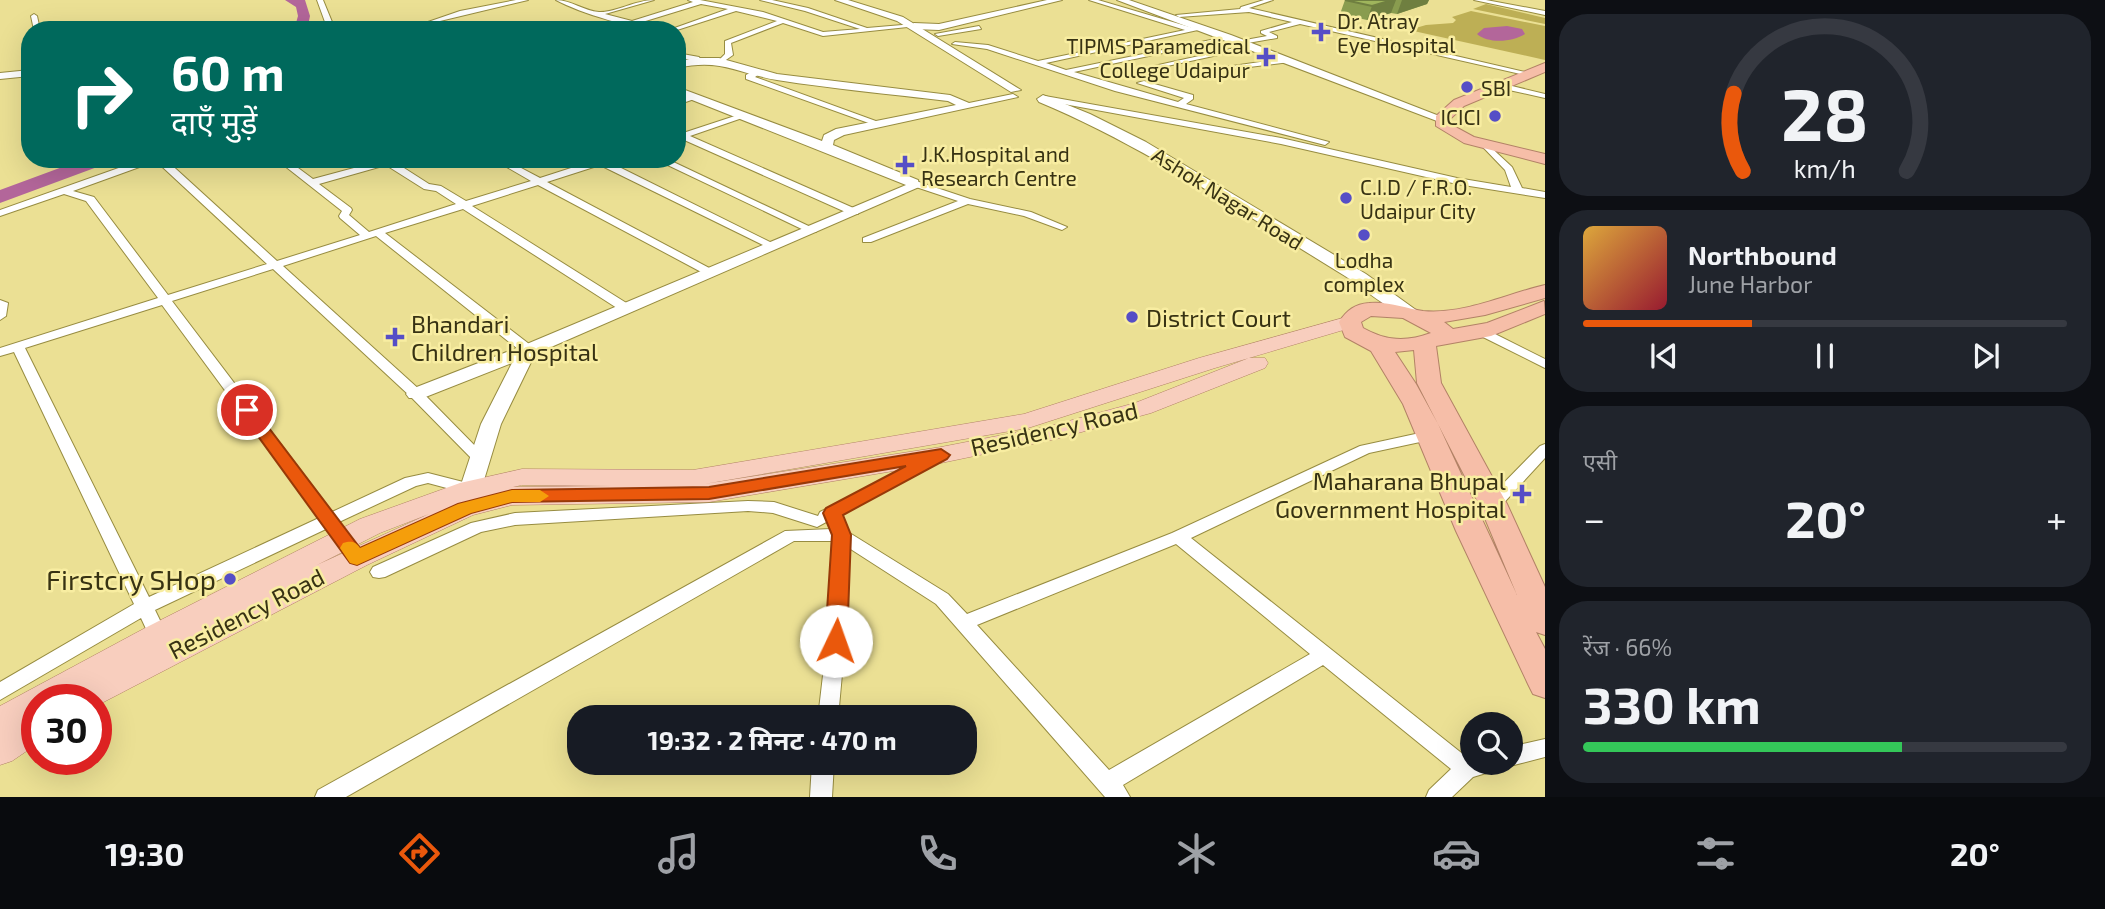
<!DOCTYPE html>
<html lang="hi">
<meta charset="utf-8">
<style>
:root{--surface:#171b24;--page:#20242c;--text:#f1f3f6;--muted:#9ea1a6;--line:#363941;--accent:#ea580c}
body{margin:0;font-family:"Exo 2","Noto Sans Devanagari",sans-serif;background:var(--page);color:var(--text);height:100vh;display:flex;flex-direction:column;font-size:26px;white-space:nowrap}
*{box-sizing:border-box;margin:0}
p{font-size:23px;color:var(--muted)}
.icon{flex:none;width:38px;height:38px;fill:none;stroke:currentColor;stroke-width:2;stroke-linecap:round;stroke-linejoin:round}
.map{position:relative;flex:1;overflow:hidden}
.sheet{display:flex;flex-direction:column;gap:14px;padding:14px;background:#0d0f14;width:560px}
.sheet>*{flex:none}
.guide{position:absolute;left:21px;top:21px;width:665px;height:147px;border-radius:28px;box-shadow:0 7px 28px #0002;background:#00695c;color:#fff;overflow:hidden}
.fabs{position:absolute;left:1460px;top:712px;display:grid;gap:14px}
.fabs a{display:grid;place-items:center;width:63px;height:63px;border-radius:50%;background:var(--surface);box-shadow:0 7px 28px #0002;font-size:35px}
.speed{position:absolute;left:21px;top:684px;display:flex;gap:14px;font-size:35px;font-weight:700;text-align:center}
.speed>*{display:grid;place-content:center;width:91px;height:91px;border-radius:50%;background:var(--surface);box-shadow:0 7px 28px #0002;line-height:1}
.speed .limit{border:10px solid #d22;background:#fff;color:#111}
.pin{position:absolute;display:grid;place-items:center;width:60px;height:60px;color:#fff;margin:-30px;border:4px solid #fff;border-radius:50%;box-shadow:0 2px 7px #0007}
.me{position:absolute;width:77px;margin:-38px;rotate:3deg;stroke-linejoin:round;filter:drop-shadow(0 0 5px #0008)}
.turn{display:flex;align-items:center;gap:24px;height:147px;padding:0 35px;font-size:32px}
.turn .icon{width:91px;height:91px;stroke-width:2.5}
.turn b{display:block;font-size:49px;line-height:60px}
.big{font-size:52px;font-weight:700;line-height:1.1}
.sheet .card{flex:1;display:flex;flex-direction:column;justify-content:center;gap:10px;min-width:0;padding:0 24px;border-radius:28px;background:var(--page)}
.sheet .dial{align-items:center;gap:0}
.dial svg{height:182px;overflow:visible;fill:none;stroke:var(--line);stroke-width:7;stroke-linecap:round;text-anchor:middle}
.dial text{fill:var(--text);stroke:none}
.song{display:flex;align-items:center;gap:21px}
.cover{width:84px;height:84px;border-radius:10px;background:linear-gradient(135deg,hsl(40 70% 55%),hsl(350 70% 35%))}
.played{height:7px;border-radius:4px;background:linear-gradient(90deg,var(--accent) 35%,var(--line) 35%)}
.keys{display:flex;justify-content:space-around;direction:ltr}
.heat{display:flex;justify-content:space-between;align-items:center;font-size:38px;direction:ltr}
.charge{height:10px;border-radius:5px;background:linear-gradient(90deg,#34c759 66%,var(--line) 0)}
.trip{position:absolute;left:567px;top:705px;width:410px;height:70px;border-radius:28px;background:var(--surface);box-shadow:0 7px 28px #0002;font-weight:700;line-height:70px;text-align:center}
.tab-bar{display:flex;height:112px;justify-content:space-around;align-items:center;background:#090b0e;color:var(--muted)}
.tab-bar .icon{width:49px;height:49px}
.tab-bar .selected{color:var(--accent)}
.tab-bar b{font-size:32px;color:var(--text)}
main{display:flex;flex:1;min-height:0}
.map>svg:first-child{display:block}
</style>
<main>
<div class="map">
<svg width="1545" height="797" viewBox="0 0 1545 797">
<rect width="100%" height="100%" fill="#ebe094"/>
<path fill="#bdaf55" d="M1486 4 1545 18V24L1473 9Z
M1471 11 1545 26V60L1409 30 1426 25 1453 23 1456 20 1452 17Z"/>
<path fill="#b3669a" d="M1507 26 1522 29 1525 34C1513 42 1488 44 1477 34L1484 28Z"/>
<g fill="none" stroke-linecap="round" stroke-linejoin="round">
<path fill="#b3669a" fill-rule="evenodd" d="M285 0H305L310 16 307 30H294L298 16 296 7Z
M84 159H111L108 163 0 203V190Z"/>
<g stroke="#978c41" stroke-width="2">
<path id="minor" d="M317 0H323L332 22H428L460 11 516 0H528L440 21 504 30H482L433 24 331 26 325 22Z
M556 0C571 0 584 11 599 12 614 13 636 0 654 0L605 14 632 21 693 2 688 0H700L763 12 823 32 860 29 805 11 760 0H772L808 8 867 28 914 24 917 26 823 36 783 23 731 43 733 55 723 62 719 60 725 54V41L777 21 736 11 677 30H669L728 9 701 4 639 23 663 30C635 30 580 13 556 0Z
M1089 0H1098L1193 28 1204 26 1207 28 1046 63 1066 70 1230 36 1228 39 1074 72 1178 102 1184 98 1137 83 1144 81 1193 95V99L1186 104 1329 142 1325 145 1115 91 987 49 952 44 955 42 988 45 1038 61 1185 30Z
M1264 0H1273L1249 8 1533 74 1529 76 1300 24 1269 32 1277 36V38L1242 44 1240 41 1267 36 1261 33V31L1292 22 1249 12 1179 17 1176 15 1240 9 1241 7Z
M1474 0H1486L1545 11V15Z
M34 14 37 16 40 30H34L31 16Z
M979 26 981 29 938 36 935 34Z
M1253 44 1255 47 1158 68 1154 66Z
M677 53 699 57 700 59 696 61 677 57Z
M1287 58 1290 62 1216 71 1212 69Z
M755 70 762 72 755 77 884 124 877 126 746 79V75Z
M1512 86 1545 94V98L1509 90 1508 88Z
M693 95 700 97 677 105V100Z
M1045 96 1281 138 1457 178 1511 187 1505 170 1480 144 1484 141 1512 167 1522 188 1545 192V198L1457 184 1281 144 1042 100V96Z
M741 114 748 116 690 136 858 210V214H850L682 139H677V135Z
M144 159H165L277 261 360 235 340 218 339 216 342 211 276 159H286L313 179 380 161 379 159H390L429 184 441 186 466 201 531 181 493 159H504L540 178 599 159H613L609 162 778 246 773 249 769 248 600 165 547 182 713 270V274H705L538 185 472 206 628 304 630 307 628 310H620L463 209 385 233 533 347 535 350 528 354 523 353 376 236 283 266 421 391 483 454 486 457 478 462 473 460 411 397 273 269 172 301 332 512 405 478 428 473 475 485 477 489 475 493 469 494 428 483 416 486 339 522 366 558 363 562 357 564 351 562 326 529 155 610 170 641 168 646 161 648 154 646 141 618 0 700V682L134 604 14 352 0 356V348L158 298 86 201 64 194 0 216V210ZM156 161 267 264 168 295 94 197 73 191ZM386 165 424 189 436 191 456 204 369 232 349 215 352 210 351 208 319 184ZM162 305 319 518 149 597 25 348Z
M655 159H667L817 230 816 232H808Z
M913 180 970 199 1031 212 1067 227 1062 230 1024 216 968 204 871 242H863V238L958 201 910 185V181Z
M0 300 8 303 6 316 0 320Z
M1483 328 1545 359V368L1479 335 1477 332Z
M1429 431 1436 436 1434 439 1369 453 1191 538 1469 759 1472 758V763H1499L1496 770 1473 777 1452 797H1426L1429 790 1451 769 1323 665 1123 785 1130 797H1105L936 604 849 548 845 641 838 718H818L827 641 832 541H794L346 797H315L318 790 785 531 831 529 828 521 817 527 773 513 748 511 515 525 481 532 385 577 379 578 373 577 370 572 373 567 471 523 515 513 748 501 774 502 818 516 820 512 934 453 939 455 942 458 939 461 842 515 848 532 948 594 967 614 1172 533 1360 446ZM1176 544 1310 654 1109 770 977 625Z
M1545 444V458L1499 508H1487L1485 504 1487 500 1540 446Z
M1545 739V757L1510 766 1502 764 1510 763V747Z
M812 763H834L832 797H810Z"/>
</g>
<g stroke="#978c41" stroke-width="2">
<path id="tertiary" d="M1047 0H1062L939 30 914 29 910 26 914 23 939 24Z
M1117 0H1129L1231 35 1447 119 1437 121Z
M694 58H719L777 74 950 95 969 103 1013 94 1018 97 844 135 834 140 833 145 918 180 919 187 535 354 501 424 477 503 474 508 466 510 458 508 455 503 481 424 512 363 423 398H409L406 394 409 390 522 346 906 185 677 94V87L822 141 824 135 836 129 956 105 948 101C891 94 833 89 777 80 736 73 721 58 677 68V62Z
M30 70V76L0 79V73Z"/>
</g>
<g stroke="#978c41" stroke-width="2">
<path id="secondary" d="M835 0H848L903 17 1021 90 1011 92 897 21Z
M1043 95 1090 114 1146 142 1366 274 1416 310 1413 314C1396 318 1361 286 1345 276 1245 215 1147 147 1039 102L1037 99Z"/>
</g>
<g stroke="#b28266" stroke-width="1">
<path id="primary" d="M1350 316 1357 318 1360 322 1357 326 1215 368 1028 428 704 484 941 447 1054 425 1135 403 1249 358H1265L1268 363 1265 368 1151 413 1056 439 941 463 709 502 512 505 473 515 367 565 96 706V700H37V744L12 761 0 765V706L147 627 360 519 460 483 522 469 693 470 1024 414 1199 358ZM522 485 612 486 513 487ZM429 514 317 565 380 533Z"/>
</g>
<g stroke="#b28266" stroke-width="2">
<path id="trunk" d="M1545 63V72L1464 106 1449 120 1450 124 1474 137 1545 154V164L1464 143 1436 126V116L1454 100Z
M1545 285V298L1485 315 1444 322 1453 329 1487 323 1544 301 1545 314 1491 336 1436 346 1441 383 1507 504 1545 587V635L1536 632 1545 649V698L1533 694 1528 684 1456 531 1403 404 1371 351 1345 337 1339 322C1347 310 1355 304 1369 303 1388 301 1405 308 1423 311 1464 315 1506 294 1545 285ZM1371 316 1403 318 1431 333C1406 342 1386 341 1363 328L1361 322ZM1414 350 1417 383 1479 504 1517 595 1438 424 1416 384 1395 352Z"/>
</g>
<use href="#minor" fill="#fff" fill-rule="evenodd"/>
<use href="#tertiary" fill="#fff" fill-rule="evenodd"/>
<use href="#secondary" fill="#fff" fill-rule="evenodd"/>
<use href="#primary" fill="#f8cebe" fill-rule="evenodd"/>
<use href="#trunk" fill="#f6bea8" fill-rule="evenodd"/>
</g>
<path fill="#899c4f" d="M1345 0H1429L1427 4 1397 14 1391 13 1367 20 1340 14Z"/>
<path fill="#6f7f40" d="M1392 0H1396L1391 13 1367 20 1372 6Z
M1402 0H1429L1427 4 1397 14Z"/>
<path fill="#9fb55c" stroke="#6f7f40" stroke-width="2" d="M1345 0H1392L1372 6Z"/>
<path fill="#ea580c" stroke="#983908" stroke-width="2" d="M247 405 253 407 360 548 458 504 512 490 709 487 941 449 950 455 947 459 843 515 851 535 847 641 843 647 836 650 828 647 825 641 832 535 823 513 826 508 906 466 709 499 512 502 471 513 357 565 350 563 239 410Z"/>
<path fill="#f59e0b" d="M512 490H540L549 496 540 502H512L471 513 357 565 350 563 340 548 343 543C351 541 355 541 360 548L458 504Z"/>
<g fill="#564ec6" stroke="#f8eda1" stroke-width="2.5">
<path d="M1317.5 21.5h7v7h7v7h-7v7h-7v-7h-7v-7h7z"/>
<path d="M1262.5 46.5h7v7h7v7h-7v7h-7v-7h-7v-7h7z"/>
<circle cx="1467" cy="87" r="7"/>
<circle cx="1495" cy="116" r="7"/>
<path d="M901.5 154.5h7v7h7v7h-7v7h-7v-7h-7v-7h7z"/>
<circle cx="1346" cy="198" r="7"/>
<circle cx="1364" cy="235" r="7"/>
<circle cx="1132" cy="317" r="7"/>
<path d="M391.5 326.5h7v7h7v7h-7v7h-7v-7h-7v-7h7z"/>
<path d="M1518.5 483.5h7v7h7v7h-7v7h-7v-7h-7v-7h7z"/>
<circle cx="230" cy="579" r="7"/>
</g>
<g text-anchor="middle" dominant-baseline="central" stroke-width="5" stroke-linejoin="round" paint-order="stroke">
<g font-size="21" fill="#373213" stroke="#f8eda1" text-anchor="start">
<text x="1337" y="20">Dr. Atray<tspan x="1337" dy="24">Eye Hospital</tspan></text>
<text x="1250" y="45" text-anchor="end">TIPMS Paramedical<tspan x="1250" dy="24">College Udaipur</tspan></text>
<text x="1481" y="87">SBI</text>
<text x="1481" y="116" text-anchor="end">ICICI</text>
<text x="921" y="153">J.K.Hospital and<tspan x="921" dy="24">Research Centre</tspan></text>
<text x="1360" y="186">C.I.D / F.R.O.<tspan x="1360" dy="24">Udaipur City</tspan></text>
<text x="1364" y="259" text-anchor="middle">Lodha<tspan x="1364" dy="24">complex</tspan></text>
</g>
<g font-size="21" fill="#373213" stroke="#f8eda1">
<text transform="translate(1228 198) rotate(32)">Ashok Nagar Road</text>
</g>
<g font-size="24" fill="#373213" stroke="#f8eda1" text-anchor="start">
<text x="1146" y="317">District Court</text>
<text x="411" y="323">Bhandari<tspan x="411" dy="28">Children Hospital</tspan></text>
<text x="1506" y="480" text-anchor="end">Maharana Bhupal<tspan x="1506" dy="28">Government Hospital</tspan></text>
</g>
<g font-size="24" fill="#373213" stroke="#f8eda1">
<text transform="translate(1054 428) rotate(-13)">Residency Road</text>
<text transform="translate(246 613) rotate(-27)">Residency Road</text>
</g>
<g font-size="28" fill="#373213" stroke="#f8eda1" text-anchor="end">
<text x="216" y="579">Firstcry SHop</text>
</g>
</g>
</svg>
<div class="fabs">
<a><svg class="icon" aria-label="search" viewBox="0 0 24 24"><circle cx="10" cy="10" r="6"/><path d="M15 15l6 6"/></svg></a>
</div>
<div class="speed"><div class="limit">30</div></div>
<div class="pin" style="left:247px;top:410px;background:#d93025"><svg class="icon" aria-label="arrive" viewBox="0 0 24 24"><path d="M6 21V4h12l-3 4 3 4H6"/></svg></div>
<svg class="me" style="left:836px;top:641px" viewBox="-20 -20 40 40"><circle r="19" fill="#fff"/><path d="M0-13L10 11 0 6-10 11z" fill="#ea580c"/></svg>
<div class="trip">19:32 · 2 मिनट · 470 m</div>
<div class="guide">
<div class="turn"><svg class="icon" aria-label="right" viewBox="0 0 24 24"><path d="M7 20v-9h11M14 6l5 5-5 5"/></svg><div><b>60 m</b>दाएँ मुड़ें</div></div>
</div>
</div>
<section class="sheet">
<div class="card dial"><svg viewBox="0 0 100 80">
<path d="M14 69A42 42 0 1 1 86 69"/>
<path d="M14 69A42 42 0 0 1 10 35" stroke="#ea580c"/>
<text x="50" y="56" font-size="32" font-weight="700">28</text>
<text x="50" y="72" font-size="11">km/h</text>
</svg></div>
<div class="card">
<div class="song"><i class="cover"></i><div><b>Northbound</b><p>June Harbor</p></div></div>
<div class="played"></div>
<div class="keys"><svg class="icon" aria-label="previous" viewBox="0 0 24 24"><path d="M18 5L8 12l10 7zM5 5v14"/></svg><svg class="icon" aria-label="pause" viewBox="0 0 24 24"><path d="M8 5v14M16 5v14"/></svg><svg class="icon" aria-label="next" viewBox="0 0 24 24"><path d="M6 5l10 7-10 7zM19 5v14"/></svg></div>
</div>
<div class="card"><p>एसी</p>
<div class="heat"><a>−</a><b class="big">20°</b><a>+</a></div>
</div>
<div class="card"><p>रेंज · 66%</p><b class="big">330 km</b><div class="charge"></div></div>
</section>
</main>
<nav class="tab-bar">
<b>19:30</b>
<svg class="icon selected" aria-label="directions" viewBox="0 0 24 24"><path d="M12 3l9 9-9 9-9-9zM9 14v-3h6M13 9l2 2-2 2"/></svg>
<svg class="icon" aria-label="music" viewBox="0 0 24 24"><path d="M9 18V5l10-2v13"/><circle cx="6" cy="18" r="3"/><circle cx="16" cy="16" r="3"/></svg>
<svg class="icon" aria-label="phone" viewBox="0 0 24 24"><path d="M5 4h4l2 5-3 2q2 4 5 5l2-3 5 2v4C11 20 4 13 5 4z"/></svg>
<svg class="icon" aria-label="climate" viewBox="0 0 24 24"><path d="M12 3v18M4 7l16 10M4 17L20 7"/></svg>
<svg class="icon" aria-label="car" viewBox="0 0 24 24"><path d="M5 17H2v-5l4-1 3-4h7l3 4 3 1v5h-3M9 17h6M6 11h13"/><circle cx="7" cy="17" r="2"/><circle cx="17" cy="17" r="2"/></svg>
<svg class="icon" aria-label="filters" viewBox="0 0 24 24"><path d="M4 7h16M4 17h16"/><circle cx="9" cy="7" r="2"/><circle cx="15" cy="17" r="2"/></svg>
<b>20°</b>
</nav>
